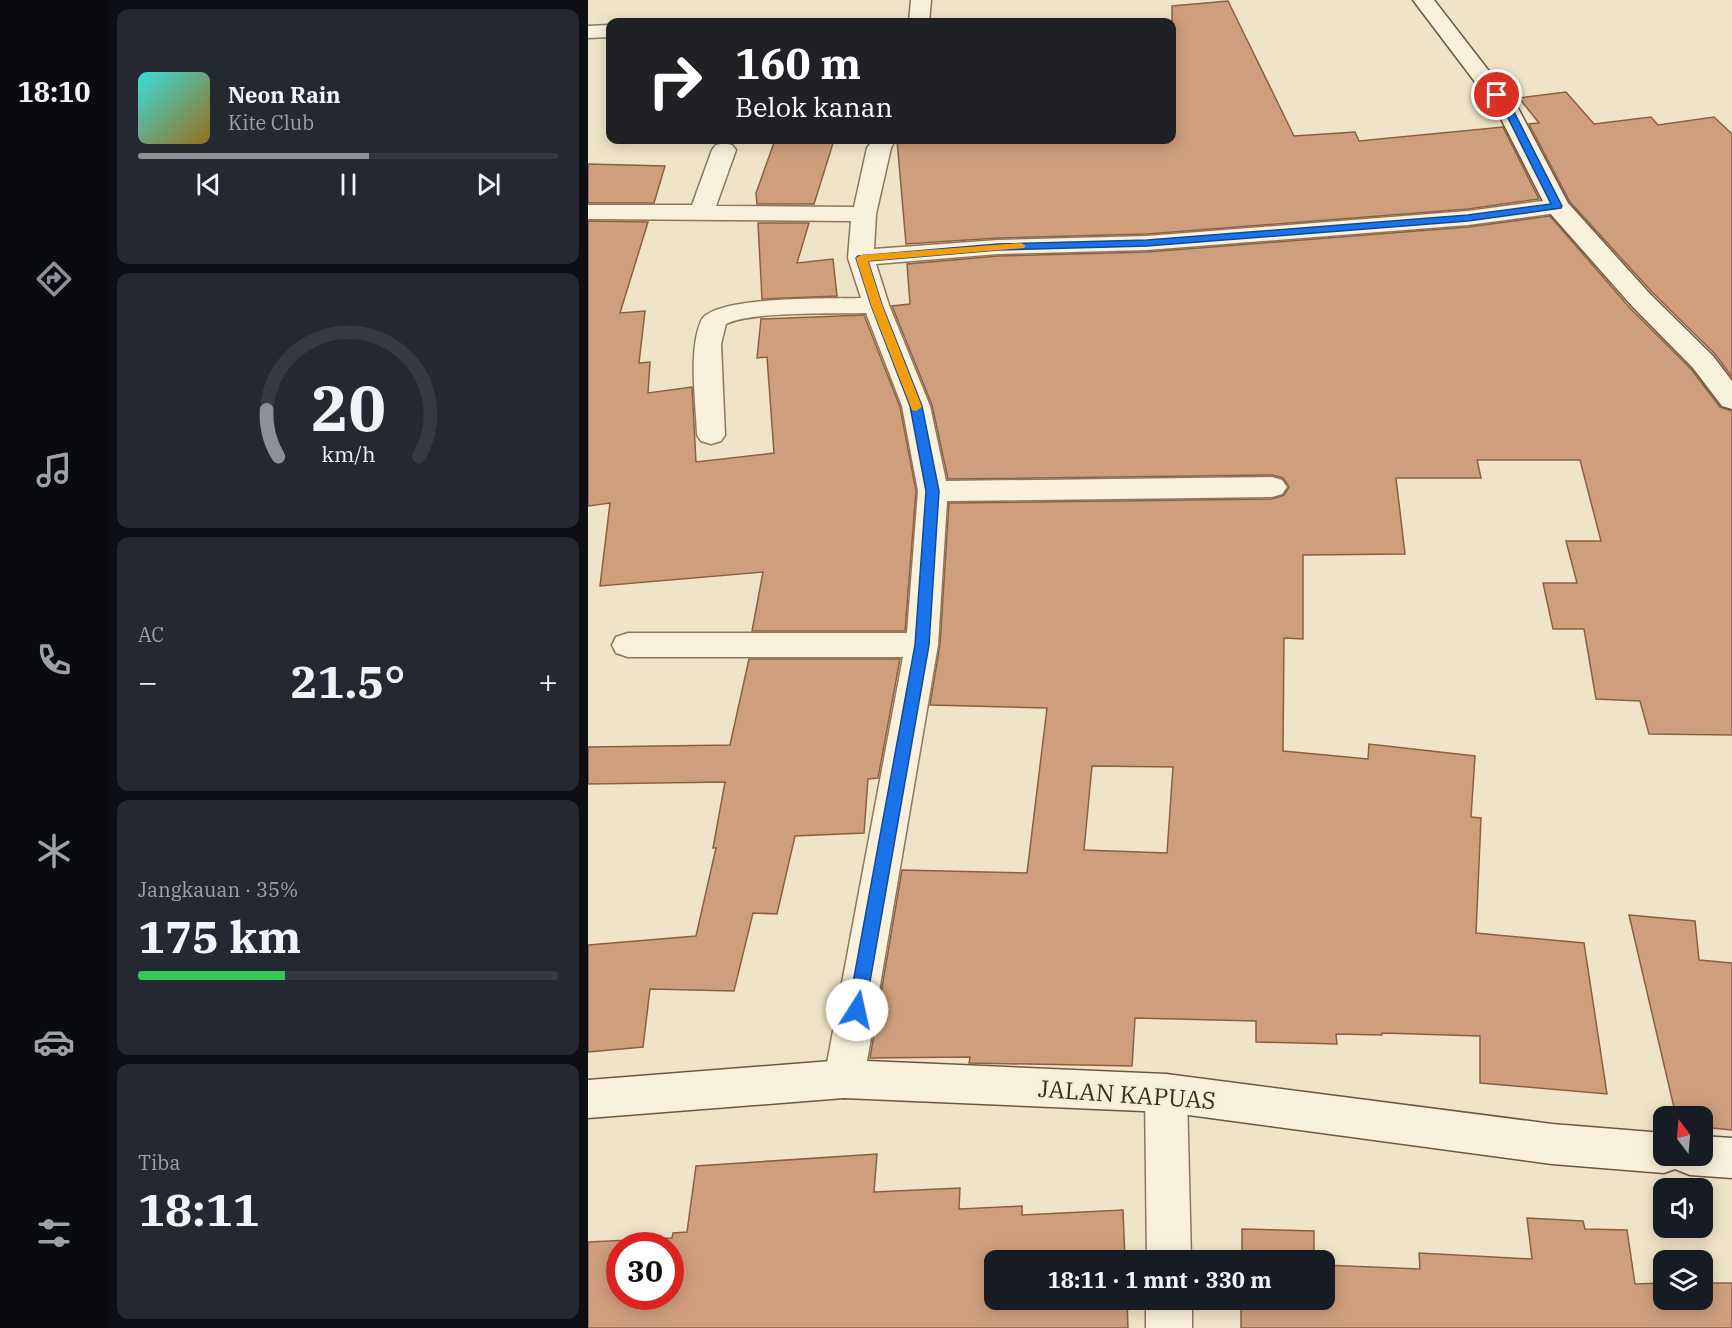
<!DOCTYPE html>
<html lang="id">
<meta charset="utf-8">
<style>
:root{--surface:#171b24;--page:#242831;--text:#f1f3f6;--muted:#9ea1a6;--line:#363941;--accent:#8c9099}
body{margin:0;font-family:"IBM Plex Serif",serif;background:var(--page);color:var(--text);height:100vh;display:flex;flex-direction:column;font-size:22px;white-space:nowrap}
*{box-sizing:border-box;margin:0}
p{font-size:20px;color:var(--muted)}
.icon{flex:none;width:33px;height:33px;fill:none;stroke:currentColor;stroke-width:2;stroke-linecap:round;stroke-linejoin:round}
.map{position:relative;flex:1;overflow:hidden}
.drawer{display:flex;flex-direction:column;gap:9px;padding:9px;background:#0d0f14;width:480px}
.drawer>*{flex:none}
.guide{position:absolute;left:18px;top:18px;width:570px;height:126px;border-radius:12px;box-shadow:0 3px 15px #0003;background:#202124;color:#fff;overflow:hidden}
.needle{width:39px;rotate:344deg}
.tools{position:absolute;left:1065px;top:1106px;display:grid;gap:12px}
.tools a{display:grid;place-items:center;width:60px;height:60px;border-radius:12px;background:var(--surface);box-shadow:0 3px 15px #0003;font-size:30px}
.speed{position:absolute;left:18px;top:1232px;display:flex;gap:12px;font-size:30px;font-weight:700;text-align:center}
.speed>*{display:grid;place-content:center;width:78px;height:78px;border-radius:50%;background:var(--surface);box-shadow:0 3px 15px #0003;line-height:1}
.speed .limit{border:9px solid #d22;background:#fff;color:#111}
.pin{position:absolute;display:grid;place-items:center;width:51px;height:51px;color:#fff;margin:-26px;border:3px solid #fff;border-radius:50%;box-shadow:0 2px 6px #0007}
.me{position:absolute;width:66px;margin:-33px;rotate:10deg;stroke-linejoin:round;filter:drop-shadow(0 0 4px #0008)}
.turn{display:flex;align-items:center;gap:21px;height:126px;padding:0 30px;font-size:27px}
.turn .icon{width:78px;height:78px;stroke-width:2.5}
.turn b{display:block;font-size:42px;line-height:51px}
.big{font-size:45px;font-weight:800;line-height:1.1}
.drawer .card{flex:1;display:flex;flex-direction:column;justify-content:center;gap:9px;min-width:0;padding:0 21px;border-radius:12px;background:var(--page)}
.drawer .dial{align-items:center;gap:0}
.dial svg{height:156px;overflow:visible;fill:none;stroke:var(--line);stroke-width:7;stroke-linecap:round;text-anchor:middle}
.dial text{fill:var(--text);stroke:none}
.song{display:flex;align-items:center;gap:18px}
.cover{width:72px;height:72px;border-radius:9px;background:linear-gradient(135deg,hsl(180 70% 55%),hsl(40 70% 35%))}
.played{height:6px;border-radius:3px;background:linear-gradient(90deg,var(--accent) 55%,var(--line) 55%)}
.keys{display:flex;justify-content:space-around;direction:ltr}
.heat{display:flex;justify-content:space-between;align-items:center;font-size:33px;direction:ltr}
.charge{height:9px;border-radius:4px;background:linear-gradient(90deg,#34c759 35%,var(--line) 0)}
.trip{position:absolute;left:396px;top:1250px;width:351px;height:60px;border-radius:12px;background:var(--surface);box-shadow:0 3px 15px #0003;font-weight:800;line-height:60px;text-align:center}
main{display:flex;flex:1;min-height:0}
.tabs{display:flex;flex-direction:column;width:108px;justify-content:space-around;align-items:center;background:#090b0e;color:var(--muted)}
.tabs .icon{width:42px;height:42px}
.tabs .on{color:var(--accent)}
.tabs b{font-size:27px;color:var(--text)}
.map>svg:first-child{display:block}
</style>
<main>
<nav class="tabs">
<b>18:10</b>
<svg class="icon on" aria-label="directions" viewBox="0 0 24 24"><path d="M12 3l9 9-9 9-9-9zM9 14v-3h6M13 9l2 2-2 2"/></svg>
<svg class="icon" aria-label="music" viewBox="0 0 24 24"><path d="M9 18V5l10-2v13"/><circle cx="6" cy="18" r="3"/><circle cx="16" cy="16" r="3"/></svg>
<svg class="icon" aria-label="phone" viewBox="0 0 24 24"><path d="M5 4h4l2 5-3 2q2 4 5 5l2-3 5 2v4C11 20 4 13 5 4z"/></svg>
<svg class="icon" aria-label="climate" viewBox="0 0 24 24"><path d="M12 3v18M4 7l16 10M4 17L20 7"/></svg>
<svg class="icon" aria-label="car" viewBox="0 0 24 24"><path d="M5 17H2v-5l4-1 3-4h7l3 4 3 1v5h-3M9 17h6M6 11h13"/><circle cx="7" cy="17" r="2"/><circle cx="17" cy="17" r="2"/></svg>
<svg class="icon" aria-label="filters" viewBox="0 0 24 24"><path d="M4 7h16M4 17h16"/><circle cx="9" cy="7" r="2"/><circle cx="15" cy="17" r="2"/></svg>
</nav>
<section class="drawer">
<div class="card">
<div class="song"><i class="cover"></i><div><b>Neon Rain</b><p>Kite Club</p></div></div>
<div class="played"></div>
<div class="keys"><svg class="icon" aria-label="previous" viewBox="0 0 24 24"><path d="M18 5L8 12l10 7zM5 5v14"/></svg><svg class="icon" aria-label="pause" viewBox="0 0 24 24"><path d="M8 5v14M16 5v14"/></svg><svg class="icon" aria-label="next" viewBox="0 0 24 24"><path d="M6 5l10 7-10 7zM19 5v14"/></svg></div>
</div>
<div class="card dial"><svg viewBox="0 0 100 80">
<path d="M14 69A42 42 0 1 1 86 69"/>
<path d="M14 69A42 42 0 0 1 8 45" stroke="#8c9099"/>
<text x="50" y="56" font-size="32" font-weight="700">20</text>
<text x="50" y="72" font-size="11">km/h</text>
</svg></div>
<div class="card"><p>AC</p>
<div class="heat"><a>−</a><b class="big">21.5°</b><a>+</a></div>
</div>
<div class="card"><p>Jangkauan · 35%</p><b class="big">175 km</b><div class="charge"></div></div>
<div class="card"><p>Tiba</p><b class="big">18:11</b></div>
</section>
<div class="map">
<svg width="1144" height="1328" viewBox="0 0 1144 1328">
<rect width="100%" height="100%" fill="#f0e4c8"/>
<path fill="#cf9f7d" stroke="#8d5f41" stroke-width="1.5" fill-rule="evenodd" d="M640 1 706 136 767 132 771 141 915 127 951 199 880 209 559 234 410 238 318 244 309 140H584V6Z
M978 92 1006 124 1063 117 1070 125 1126 117 1144 134V377L1127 354 1064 292 982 202 941 124 951 123 931 98Z
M187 140H246L226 204H169L168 193Z
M0 164 77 166 66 203H0Z
M962 216 1042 308 1103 369 1132 407 1144 411V735L1061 734 1052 701 1008 699 996 629H965L955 583H989L978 541H1013L992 460H889L893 478H808L817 554 715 555V639L696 638 695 751 780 759 781 744 887 756 883 817 893 818 888 933 996 943 1019 1094 892 1083V1036L794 1033V1035L748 1034 749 1044 668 1042V1021L547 1018 544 1066 381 1063 382 1057 282 1058 314 870 439 873 459 708 342 705 352 645 361 503 684 499 696 495 701 487 695 478 684 475 360 479 344 405 304 306 322 304 319 264 410 256 559 252 880 227ZM504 766 585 767 579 853 496 850Z
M0 221 60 222 32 313 57 311 51 363 62 362 60 393 104 387 108 462 186 453 179 357 169 358 173 319 276 315 312 407 328 491 317 631H164L175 572 12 586 22 503 0 506Z
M170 223H221L209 263 245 259 249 296 174 299Z
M161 659H312L290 778 280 779 276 833 207 836 189 914 165 913 146 991 62 989 55 1047 0 1052V945L108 936 128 848H125L137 782 0 784V747L142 745Z
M1041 915 1107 921 1111 960 1144 963V1130L1114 1127V1116H1088Z
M289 1154 286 1192 372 1188 371 1209 434 1206V1215L535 1210 537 1260H406V1299H539L540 1328H0V1242L84 1238 85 1233 99 1232 108 1166ZM32 1245H82V1296H32Z
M939 1218 995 1221 997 1229 1039 1230 1047 1284 1076 1283V1299H1114V1283H1144V1328H653V1299H736V1265L832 1269 831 1253 944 1259Z
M654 1229 726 1231V1260H654Z"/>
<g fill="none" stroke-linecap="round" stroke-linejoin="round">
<g stroke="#8d765c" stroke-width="3">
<path id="minor" d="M323 0H343L341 22H321Z
M22 25V37L0 38V26Z
M285 140H307L303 148 288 214 286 249 410 240 559 236 880 211 969 199 978 201 981 206 978 211 969 213 880 225 559 250 410 254 288 264 301 305 342 406 358 481 684 477 694 480 699 487 694 494 684 497 359 501 350 645 276 1079 270 1092 256 1098 242 1092 236 1079 315 657H40L28 653 24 645 28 637 40 633H319L330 491 314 406 278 313C245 314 165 311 138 324L133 344 137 435 133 441 123 444 113 441 109 435C108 402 100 351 113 321 124 295 245 299 273 298L260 258 263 221 0 219V205H104L124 150 128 145 136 143 144 145 148 150 128 206 266 207 279 148Z
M578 1074 593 1080 599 1093 603 1260H559L557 1093 563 1080Z
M558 1299H604V1328H558Z"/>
</g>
<g stroke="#6f573f" stroke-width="3">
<path id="secondary" d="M825 0H846L931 110 980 203 1062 294 1125 356 1144 381V409L1134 406 1105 368 1044 306 960 211 909 111Z
M256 1060 578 1074 964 1124 1076 1133V1155H1114V1136L1144 1138V1178L1102 1175 1087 1169 1076 1173 964 1164 578 1112 256 1098 0 1118V1080Z"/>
</g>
<use href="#minor" fill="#faf1dc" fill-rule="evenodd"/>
<use href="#secondary" fill="#faf1dc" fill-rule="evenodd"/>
</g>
<path fill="#1a73e8" stroke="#114b97" stroke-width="1.5" d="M909 92 913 93 925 110 974 206 973 208 880 221 559 246 410 250 280 261 294 305 334 406 351 491 341 645 277 1010 274 1015 269 1017 263 1015 260 1010 327 645 338 491 322 406 283 305 268 258 270 256 410 244 559 240 880 215 963 204 916 110 905 95Z"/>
<path fill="#f59e0b" d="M433 243 438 246 436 248 280 261 294 305 334 407 328 411 324 410 283 305 268 258 273 255Z"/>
<g text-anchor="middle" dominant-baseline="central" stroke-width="6" stroke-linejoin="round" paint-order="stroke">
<g font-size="24" fill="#3d2e20" stroke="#f7eed8">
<text transform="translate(539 1094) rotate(4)">JALAN KAPUAS</text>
</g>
</g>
</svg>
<div class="tools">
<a><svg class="needle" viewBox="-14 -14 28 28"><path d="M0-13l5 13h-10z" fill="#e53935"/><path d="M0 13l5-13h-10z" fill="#9ea1a6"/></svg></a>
<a><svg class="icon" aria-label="sound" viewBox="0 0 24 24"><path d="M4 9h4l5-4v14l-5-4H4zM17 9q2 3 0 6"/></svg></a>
<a><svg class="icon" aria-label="layers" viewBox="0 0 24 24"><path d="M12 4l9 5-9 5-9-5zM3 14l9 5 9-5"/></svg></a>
</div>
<div class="speed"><div class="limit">30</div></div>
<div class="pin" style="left:909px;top:95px;background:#d93025"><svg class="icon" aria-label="arrive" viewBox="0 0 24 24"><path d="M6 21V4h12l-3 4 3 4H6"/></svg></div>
<svg class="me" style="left:269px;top:1010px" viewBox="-20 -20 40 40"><circle r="19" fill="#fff"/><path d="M0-13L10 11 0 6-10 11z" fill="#1a73e8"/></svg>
<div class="trip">18:11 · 1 mnt · 330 m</div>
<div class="guide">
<div class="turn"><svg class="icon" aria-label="right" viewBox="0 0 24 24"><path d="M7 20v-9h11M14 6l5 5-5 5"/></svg><div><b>160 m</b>Belok kanan</div></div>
</div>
</div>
</main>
